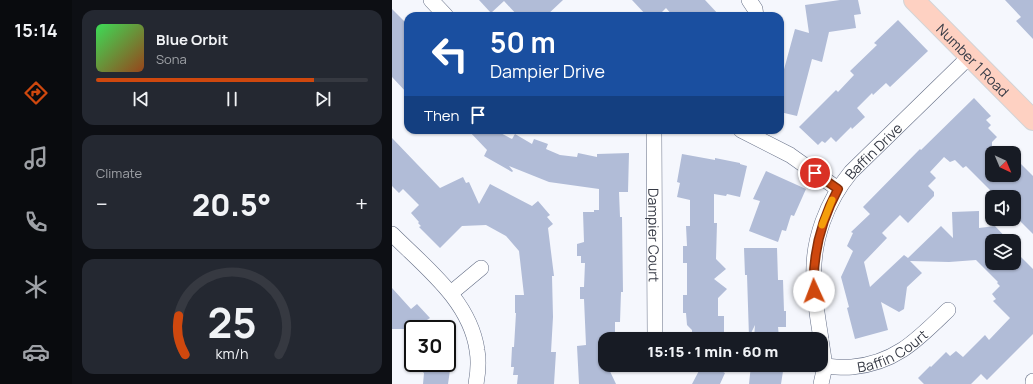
<!DOCTYPE html>
<meta charset="utf-8">
<style>
:root{--surface:#171b24;--page:#242831;--text:#f1f3f6;--muted:#9ea1a6;--line:#363941;--accent:#cf480e}
body{margin:0;font-family:Manrope,sans-serif;background:var(--page);color:var(--text);height:100vh;display:flex;flex-direction:column;font-size:15px;white-space:nowrap}
*{box-sizing:border-box;margin:0}
p{font-size:13px;color:var(--muted)}
.icon{flex:none;width:22px;height:22px;fill:none;stroke:currentColor;stroke-width:2;stroke-linecap:round;stroke-linejoin:round}
.map{position:relative;flex:1;overflow:hidden}
.panel{display:flex;flex-direction:column;gap:10px;padding:10px;background:#0d0f14;width:320px}
.panel>*{flex:none}
.top-card{position:absolute;left:12px;top:12px;width:380px;height:122px;border-radius:12px;box-shadow:0 1px 3px #0004;background:#1a4fa0;color:#fff;overflow:hidden}
.needle{width:26px;rotate:136deg}
.controls{position:absolute;left:593px;top:146px;display:grid;gap:8px}
.controls a{display:grid;place-items:center;width:36px;height:36px;border-radius:8px;background:var(--surface);box-shadow:0 1px 3px #0004;font-size:20px}
.speed{position:absolute;left:12px;top:320px;display:flex;gap:8px;font-size:20px;font-weight:700;text-align:center}
.speed>*{display:grid;place-content:center;width:52px;height:52px;border-radius:50%;background:var(--surface);box-shadow:0 1px 3px #0004;line-height:1}
.speed .limit{border:2px solid #111;border-radius:6px;background:#fff;color:#111}
.pin{position:absolute;display:grid;place-items:center;width:34px;height:34px;color:#fff;margin:-17px;border:2px solid #fff;border-radius:50%;box-shadow:0 1px 4px #0007}
.me{position:absolute;width:44px;margin:-22px;rotate:358deg;stroke-linejoin:round;filter:drop-shadow(0 0 3px #0008)}
.turn{display:flex;align-items:center;gap:14px;height:84px;padding:0 20px;font-size:18px}
.turn .icon{width:52px;height:52px;stroke-width:2.5}
.turn b{display:block;font-size:28px;line-height:34px}
.then{display:flex;align-items:center;height:38px;padding:0 20px;background:#0003;gap:8px;font-size:15px}
.big{font-size:30px;font-weight:800;line-height:1.1}
.panel .card{flex:1;display:flex;flex-direction:column;justify-content:center;gap:6px;min-width:0;padding:0 14px;border-radius:12px;background:var(--page)}
.panel .dial{align-items:center;gap:0}
.dial svg{height:104px;overflow:visible;fill:none;stroke:var(--line);stroke-width:7;stroke-linecap:round;text-anchor:middle}
.dial text{fill:var(--text);stroke:none}
.song{display:flex;align-items:center;gap:12px}
.cover{width:48px;height:48px;border-radius:6px;background:linear-gradient(135deg,hsl(130 70% 55%),hsl(20 70% 35%))}
.played{height:4px;border-radius:2px;background:linear-gradient(90deg,var(--accent) 80%,var(--line) 80%)}
.keys{display:flex;justify-content:space-around;direction:ltr}
.heat{display:flex;justify-content:space-between;align-items:center;font-size:22px;direction:ltr}
.trip{position:absolute;left:206px;top:332px;width:230px;height:40px;border-radius:12px;background:var(--surface);box-shadow:0 1px 3px #0004;font-weight:800;line-height:40px;text-align:center}
main{display:flex;flex:1;min-height:0}
.tabs{display:flex;flex-direction:column;width:72px;justify-content:space-around;align-items:center;background:#090b0e;color:var(--muted)}
.tabs .icon{width:28px;height:28px}
.tabs .current{color:var(--accent)}
.tabs b{font-size:18px;color:var(--text)}
.map>svg:first-child{display:block}
</style>
<main>
<nav class="tabs">
<b>15:14</b>
<svg class="icon current" aria-label="directions" viewBox="0 0 24 24"><path d="M12 3l9 9-9 9-9-9zM9 14v-3h6M13 9l2 2-2 2"/></svg>
<svg class="icon" aria-label="music" viewBox="0 0 24 24"><path d="M9 18V5l10-2v13"/><circle cx="6" cy="18" r="3"/><circle cx="16" cy="16" r="3"/></svg>
<svg class="icon" aria-label="phone" viewBox="0 0 24 24"><path d="M5 4h4l2 5-3 2q2 4 5 5l2-3 5 2v4C11 20 4 13 5 4z"/></svg>
<svg class="icon" aria-label="climate" viewBox="0 0 24 24"><path d="M12 3v18M4 7l16 10M4 17L20 7"/></svg>
<svg class="icon" aria-label="car" viewBox="0 0 24 24"><path d="M5 17H2v-5l4-1 3-4h7l3 4 3 1v5h-3M9 17h6M6 11h13"/><circle cx="7" cy="17" r="2"/><circle cx="17" cy="17" r="2"/></svg>
</nav>
<section class="panel">
<div class="card">
<div class="song"><i class="cover"></i><div><b>Blue Orbit</b><p>Sona</p></div></div>
<div class="played"></div>
<div class="keys"><svg class="icon" aria-label="previous" viewBox="0 0 24 24"><path d="M18 5L8 12l10 7zM5 5v14"/></svg><svg class="icon" aria-label="pause" viewBox="0 0 24 24"><path d="M8 5v14M16 5v14"/></svg><svg class="icon" aria-label="next" viewBox="0 0 24 24"><path d="M6 5l10 7-10 7zM19 5v14"/></svg></div>
</div>
<div class="card"><p>Climate</p>
<div class="heat"><a>−</a><b class="big">20.5°</b><a>+</a></div>
</div>
<div class="card dial"><svg viewBox="0 0 100 80">
<path d="M14 69A42 42 0 1 1 86 69"/>
<path d="M14 69A42 42 0 0 1 9 39" stroke="#cf480e"/>
<text x="50" y="56" font-size="32" font-weight="700">25</text>
<text x="50" y="72" font-size="11">km/h</text>
</svg></div>
</section>
<div class="map">
<svg width="641" height="384" viewBox="0 0 641 384">
<rect width="100%" height="100%" fill="#f5f7fd"/>
<path fill="#b1bcd7" d="M87 0H171L154 16H126L112 1 99 13Z
M240 0H313L328 16H281L274 8 266 16H255Z
M448 0H466L469 14 462 15 464 28 437 32 430 62 420 59 405 116 388 112V84L403 29 417 33 413 5Z
M613 0H641V39L624 21 629 17Z
M0 9 16 25V94L0 77Z
M506 20 536 51 498 87 494 83 481 95 480 93 465 108 473 117 460 129 459 127 444 142 439 137 433 143 430 141 426 145 407 127 444 90 446 92 462 75 458 71 485 45 482 43Z
M582 98 599 116 594 120 599 125 596 128 605 137 600 142V175H622V157L641 176V234L622 215V197H605L574 166 571 168 563 160 558 162 552 157 538 172 544 178 536 186 542 192V196L516 223 508 215 490 233 495 238 472 262 478 287 512 255 516 258 549 226 561 238 560 212 587 211V228L603 226 617 241H600V263H622V250L641 269V334L595 380 589 374 579 384H532L526 378 538 366 539 367 554 352 558 356 564 351 571 357 593 335 597 340 618 318 601 301 604 299 600 294 608 286 605 283 606 282 584 260 557 262 518 261 530 273 515 287 512 309 507 312 489 302 496 330 463 339 455 308 457 307 449 277 461 251 455 246 461 233 459 232 478 214 471 207 528 149 529 150Z
M76 130H103L120 139 123 134 140 144 142 139 156 144 154 149 168 155 185 157 186 153 205 157V154L237 153 236 192H227L228 217H230L231 292H229L228 322H223V337H213V365H215L224 384H187L185 346 194 345 192 299H188V287H192L193 263H189V256H185V244L192 242 191 212H202V210H207V189L157 182 117 166 121 171 120 172 92 156 95 150Z
M0 138 48 188 71 177 74 183 77 182 87 204 98 184 140 206 146 201 158 215 155 217 161 224 156 228 162 276H160L161 317 159 352H164L162 384H125L126 375H121L122 367H119L120 347H122L124 313H123V295H132L127 251 114 236 94 225 70 226 48 248 27 227 29 226 26 223 27 222 19 213 27 205 11 189 7 193 0 186Z
M290 154 323 160V158L348 163V164L355 166 348 197 335 194 334 196 322 194V223H325L324 259 334 269 322 279 335 289 326 298V316H332V339H306V336H300V330L295 325 294 313H291V295H295V263H291V246H295L294 226H298V200L285 197 288 183 285 182Z
M374 171 414 189 402 216 399 215 394 231 390 230 386 242 357 231 368 201 361 199Z
M352 248H385L386 280H391L392 311H394V327H386L387 337 362 338 363 325 357 337 355 275H353Z
M0 288 19 309 25 304 38 318 35 320 44 329H0Z
M22 363H59L56 384H31L32 373Z
M310 365H330L328 370 333 373 328 384H300Z
M359 365H392L389 384H357Z"/>
<g fill="none" stroke-linecap="round" stroke-linejoin="round">
<g stroke="#646e86" stroke-width="16">
<g id="minor">
<path d="M39 0 54 16"/>
<path d="M357 0 363 9 364 16"/>
<path id="s1" d="M262 130 263 339"/>
<path d="M349 130 398 155 446 189"/>
<path d="M0 234C34 268 78 301 85 350 87 361 86 373 84 384"/>
<path d="M59 293 89 268"/>
<path id="s2" d="M429 339C426 319 422 298 422 278 420 240 435 201 459 172L578 56"/>
<path id="s3" d="M433 366C442 367 451 368 460 367 504 363 526 339 556 310"/>
<path d="M429 384 433 366 429 340"/>
<path d="M641 384V381"/>
</g>
</g>
<g stroke="#d3d4d6" stroke-width="22">
<g id="major">
<path id="s4" d="M522 0 641 120"/>
</g>
</g>
<use href="#minor" stroke="#fff" stroke-width="15"/>
<use href="#major" stroke="#fed1c2" stroke-width="20"/>
</g>
<g fill="none" stroke-linecap="round" stroke-linejoin="round">
<g stroke="#872f09" stroke-width="10">
<path id="route" d="M422 291C420 254 429 221 446 189L423 173"/>
</g>
<use href="#route" stroke="#cf480e" stroke-width="7"/>
<path stroke="#f59e0b" stroke-width="7" d="M430 225 440 200"/>
</g>
<g text-anchor="middle" dominant-baseline="central" stroke-width="3" stroke-linejoin="round" paint-order="stroke">
<g font-size="14" fill="#363a45" stroke="#fff">
<text stroke="none"><textPath href="#s4" startOffset="84">Number 1 Road</textPath></text>
<text stroke="none"><textPath href="#s2" startOffset="207">Baffin Drive</textPath></text>
<text stroke="none"><textPath href="#s1" startOffset="105">Dampier Court</textPath></text>
<text stroke="none"><textPath href="#s3" startOffset="71">Baffin Court</textPath></text>
</g>
</g>
</svg>
<div class="controls">
<a><svg class="needle" viewBox="-14 -14 28 28"><path d="M0-13l5 13h-10z" fill="#e53935"/><path d="M0 13l5-13h-10z" fill="#9ea1a6"/></svg></a>
<a><svg class="icon" aria-label="sound" viewBox="0 0 24 24"><path d="M4 9h4l5-4v14l-5-4H4zM17 9q2 3 0 6"/></svg></a>
<a><svg class="icon" aria-label="layers" viewBox="0 0 24 24"><path d="M12 4l9 5-9 5-9-5zM3 14l9 5 9-5"/></svg></a>
</div>
<div class="speed"><div class="limit">30</div></div>
<div class="pin" style="left:423px;top:173px;background:#d93025"><svg class="icon" aria-label="arrive" viewBox="0 0 24 24"><path d="M6 21V4h12l-3 4 3 4H6"/></svg></div>
<svg class="me" style="left:422px;top:291px" viewBox="-20 -20 40 40"><circle r="19" fill="#fff"/><path d="M0-13L10 11 0 6-10 11z" fill="#cf480e"/></svg>
<div class="trip">15:15 · 1 min · 60 m</div>
<div class="top-card">
<div class="turn"><svg class="icon" aria-label="left" viewBox="0 0 24 24"><path d="M17 20v-9H6M10 6l-5 5 5 5"/></svg><div><b>50 m</b>Dampier Drive</div></div>
<div class="then">Then<svg class="icon" aria-label="arrive" viewBox="0 0 24 24"><path d="M6 21V4h12l-3 4 3 4H6"/></svg></div>
</div>
</div>
</main>
